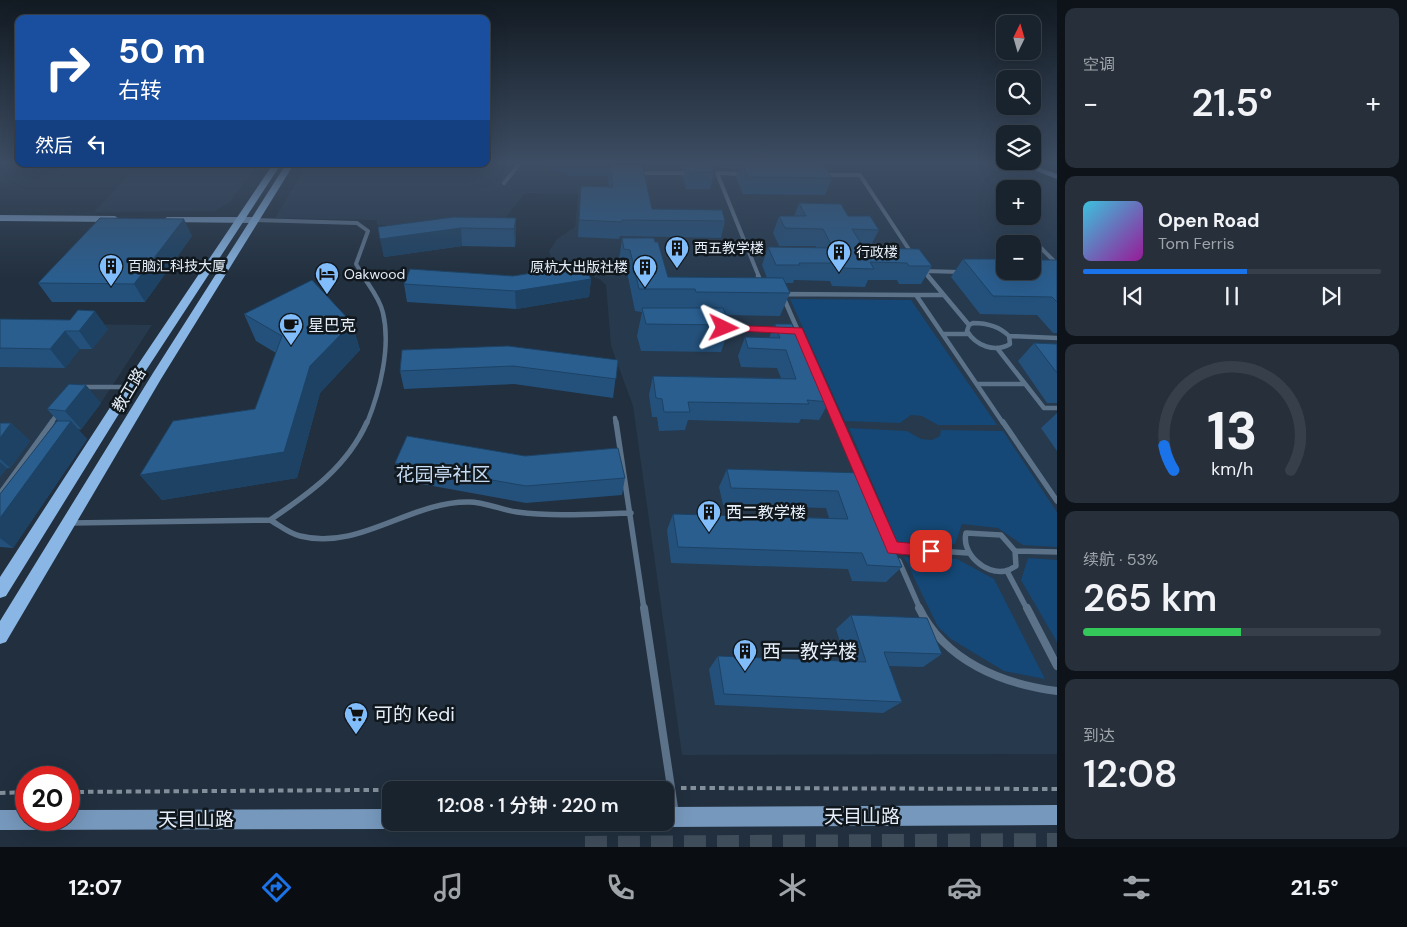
<!DOCTYPE html>
<html lang="zh">
<meta charset="utf-8">
<style>
:root{--surface:#19232e;--page:#262f3a;--text:#f1f3f6;--muted:#9fa4aa;--line:#37404a;--accent:#1a73e8}
body{margin:0;font-family:"DM Sans","Noto Sans SC",sans-serif;background:var(--page);color:var(--text);height:100vh;display:flex;flex-direction:column;font-size:19px;white-space:nowrap}
*{box-sizing:border-box;margin:0}
p{font-size:16px;color:var(--muted)}
.icon{flex:none;width:28px;height:28px;fill:none;stroke:currentColor;stroke-width:2;stroke-linecap:round;stroke-linejoin:round}
.map{position:relative;flex:1;overflow:hidden}
.drawer{display:flex;flex-direction:column;gap:8px;padding:8px;background:#0e1319;width:350px}
.drawer>*{flex:none}
.hud{position:absolute;left:15px;top:15px;width:475px;height:152px;border-radius:10px;box-shadow:0 5px 20px #0002,0 0 0 1px var(--line);background:#1a4fa0;color:#fff;overflow:hidden}
.needle{width:32px;rotate:5deg}
.controls{position:absolute;left:996px;top:15px;display:grid;gap:10px}
.controls a{display:grid;place-items:center;width:45px;height:45px;border-radius:10px;background:var(--surface);box-shadow:0 5px 20px #0002,0 0 0 1px var(--line);font-size:25px}
.speed{position:absolute;left:15px;top:766px;display:flex;gap:10px;font-size:25px;font-weight:700;text-align:center}
.speed>*{display:grid;place-content:center;width:65px;height:65px;border-radius:50%;background:var(--surface);box-shadow:0 5px 20px #0002,0 0 0 1px var(--line);line-height:1}
.speed .limit{border:8px solid #d22;background:#fff;color:#111}
.pin{position:absolute;display:grid;place-items:center;width:42px;height:42px;color:#fff;margin:-21px;border-radius:10px;box-shadow:0 2px 8px #0006}
.me{position:absolute;width:55px;margin:-28px;rotate:92deg;stroke-linejoin:round;filter:drop-shadow(0 0 4px #0008)}
.turn{display:flex;align-items:center;gap:18px;height:105px;padding:0 20px;font-size:22px}
.turn .icon{width:65px;height:65px;stroke-width:2.5}
.turn b{display:block;font-size:35px;line-height:42px}
.then{display:flex;align-items:center;height:48px;padding:0 20px;background:#0003;gap:10px;font-size:19px}
.big{font-size:38px;font-weight:600;line-height:1.1}
.drawer .widget{flex:1;display:flex;flex-direction:column;justify-content:center;gap:8px;min-width:0;padding:0 18px;border-radius:10px;background:var(--page)}
.drawer .dial{align-items:center;gap:0}
.dial svg{height:130px;overflow:visible;fill:none;stroke:var(--line);stroke-width:7;stroke-linecap:round;text-anchor:middle}
.dial text{fill:var(--text);stroke:none}
.song{display:flex;align-items:center;gap:15px}
.cover{width:60px;height:60px;border-radius:8px;background:linear-gradient(135deg,hsl(190 70% 55%),hsl(300 70% 35%))}
.played{height:5px;border-radius:2px;background:linear-gradient(90deg,var(--accent) 55%,var(--line) 55%)}
.keys{display:flex;justify-content:space-around;direction:ltr}
.heat{display:flex;justify-content:space-between;align-items:center;font-size:28px;direction:ltr}
.charge{height:8px;border-radius:4px;background:linear-gradient(90deg,#34c759 53%,var(--line) 0)}
.trip{position:absolute;left:382px;top:781px;width:292px;height:50px;border-radius:10px;background:var(--surface);box-shadow:0 5px 20px #0002,0 0 0 1px var(--line);font-weight:600;line-height:50px;text-align:center}
.menu{display:flex;height:80px;justify-content:space-around;align-items:center;background:#0a0e12;color:var(--muted)}
.menu .icon{width:35px;height:35px}
.menu .selected{color:var(--accent)}
.menu b{font-size:22px;color:var(--text)}
main{display:flex;flex:1;min-height:0}
.map>svg:first-child{display:block}
</style>
<main>
<div class="map">
<svg width="1057" height="847" viewBox="0 0 1057 847">
<rect width="100%" height="100%" fill="#212f3e"/>
<path fill="#26394d" fill-rule="evenodd" d="M486 162H514L513 166H528L530 162H1002L1057 184V754L682 755 633 406 611 346 606 285 599 279 564 266 552 259 549 251 557 239 575 227 578 194 525 193 499 226 377 225V220L275 218 308 164 474 165 486 164ZM1005 189H1032V216H1005ZM1005 244H1032V271H1005Z
M65 164H258L229 203 214 211 94 212 129 175 52 174Z
M0 323 152 325 99 406 0 539Z"/>
<path fill="#154876" d="M537 162H644L639 177 570 176 539 165Z
M790 299 911 300 997 425H938L922 416 911 415 900 423 845 421Z
M849 428 907 431 921 439 932 440 940 436 941 430 1003 431 1057 512V547L1023 545 998 528 962 524 955 544 898 543Z
M904 557 957 559 994 579 1045 679 1004 671 951 639 938 627Z
M1028 558 1057 560V642L1021 580Z"/>
<g fill="none" stroke-linecap="round" stroke-linejoin="round">
<path stroke="#3f4c5a" stroke-width="22" stroke-dasharray="22 11" stroke-linecap="butt" d="M585 847 1057 844"/>
<path stroke="#838e9b" stroke-width="4" stroke-dasharray="5.5 4" stroke-linecap="butt" d="M681 788 1057 789
M69 792 663 788
M0 793 26 792"/>
<path stroke="#5c7289" stroke-width="4" d="M645 173H689
M742 174 717 173 759 277
M823 175H860L912 254
M504 183 521 162
M254 220 357 223 368 231 356 264 364 277
M1031 238 1057 264
M923 269 929 277
M924 271 961 272"/>
<path stroke="#5c7289" stroke-width="4.5" d="M363 276C370 287 380 299 383 313 391 347 380 391 367 423
M758 276 761 283
M928 276 969 325
M916 295H943
M973 323C987 323 999 326 1009 336L1010 344C995 353 976 346 967 331L969 325Z
M724 328 778 330
M943 334H968
M1009 336 1057 338
M997 348 1044 408H1057
M977 384H1025
M83 387H129
M615 418 616 423
M51 423 58 413
M838 423 782 294 916 295 1003 423"/>
<path stroke="#5c7289" stroke-width="5.5" d="M616 422 644 609
M837 422 862 478
M1003 422 1057 501
M0 494 52 422
M270 520C310 493 347 467 367 422
M70 523 270 520C279 525 290 534 300 536 360 551 410 501 469 502 485 502 501 510 517 512 555 517 593 514 631 513
M966 533 1001 535 1015 551 1016 566C1013 568 1009 570 1005 571 985 575 961 553 966 533Z
M893 548 968 553
M1015 551 1057 552
M899 561 920 609
M1007 571 1027 609"/>
<path stroke="#5c7289" stroke-width="8" d="M644 608 675 814
M919 608C945 661 1002 684 1057 691
M1027 608 1057 666"/>
<path fill="#7698bc" fill-rule="evenodd" d="M1013 162H1023L1057 174V179Z
M0 215 115 216 119 219 115 222 0 221Z
M167 217H253L257 220 253 223 164 222 163 220Z
M1057 805V825L666 827 658 822H666V807Z
M391 809V822H399L398 826 391 829 0 830V810H26V820H69V810Z"/>
<path fill="#89b6e4" fill-rule="evenodd" d="M273 164H281L143 375 6 596 0 598V577L135 369Z
M286 164H294L161 379 6 642 0 644V621L153 373Z"/>
</g>
<path fill="#24517b" d="M679 162H775L776 163 832 178 825 195 743 194 736 177 738 169 712 167 714 172 710 189H686L683 177 684 169H681Z
M610 164 652 209 725 221 721 238 620 236 619 239 578 237 581 186 609 187 608 179Z
M799 203 848 216 879 230 870 247H863L864 248 932 266 921 284H899L897 280H868L865 287 832 286 830 281 794 280 793 283H785L790 293 780 316 726 315 730 325 721 352 641 351 637 336 642 312 635 311 627 272H621L619 260 622 238 655 242 668 277 767 278 762 265 768 247 816 248V246H779L773 233 779 216H794Z
M516 218V236L515 247 462 246 384 257 378 227Z
M192 236 145 302H52L38 283Z
M963 259 1057 260V333H1053L1037 315 980 314 951 277Z
M591 279 589 297 516 309 407 302 404 284Z
M244 314 352 323 360 350 320 393 297 478 162 500 140 475 255 409 276 353 256 341Z
M0 319 70 320 108 329 92 349H80L65 368 0 367Z
M775 324 814 377 828 388 825 392 829 402 819 420 801 419 799 423 688 420 685 430 659 431 657 417H652L649 395 653 376 781 378 777 368 741 367 738 356 745 337 769 338Z
M1034 343 1057 344V403H1047L1018 361Z
M618 360 613 398 514 384 404 389 400 371Z
M101 403 81 429H77L87 439 13 548 0 547V494L58 421 47 409Z
M1057 413V451L1041 428Z
M0 423H11L30 441 10 468H7L0 477Z
M525 456 625 478 622 495 526 503 400 480 395 463Z
M727 469 863 473 902 567 886 582 852 581 848 569 671 563 667 530 673 514 829 518 826 508 723 505 719 487Z
M851 615 942 654 923 667 889 666 902 702 883 713 715 705 709 669 718 656 846 661 836 629Z"/>
<path fill="#1d4264" d="M516 218V236L515 247 514 229Z
M184 219 192 236 145 302 134 284Z
M461 228 462 246 384 257 380 239Z
M591 279 589 297 516 309 515 291Z
M95 311 108 329 92 349 79 331Z
M352 323 360 350 320 393 297 478 162 500 140 475 284 452 310 366Z
M65 331 80 349 65 368 50 349Z
M86 385 101 403 81 429 65 411Z
M71 421 87 439 13 548 0 538V518Z
M11 423 30 441 10 468 0 459V438Z
M0 462 7 468 0 477Z"/>
<path fill="#2a5e8f" stroke="#1d4264" d="M687 162H710L714 172H690Z
M741 162H775L776 163 823 164 832 178 748 177Z
M610 164H642L652 209 722 210 725 221 622 220V222L579 220 581 186 613 187Z
M799 203 841 204 848 216H870L879 230 852 229 864 248 919 249 932 266H909L907 263 870 262 874 269 841 268 838 263H799L800 265H776L768 247 833 248 823 229 785 228 779 216H806Z
M454 217 516 218 514 229 461 228 380 239 378 227Z
M100 218 184 219 134 284 38 283Z
M622 238H654L655 242H658L668 277 783 278 790 293 696 292 695 289H639L630 250 624 249Z
M963 259H1005V271H1032V260H1057V302L1052 297 993 296Z
M583 265 591 279 515 291 404 284 410 269 513 276Z
M312 280 352 323 310 366 284 452 140 475 173 421 255 409 282 336 244 314Z
M642 308H723L730 325 646 324Z
M78 310 95 311 79 331H65L50 349 0 348V319L70 320Z
M775 324H792L814 377 824 378 828 388 823 387 829 402 807 400 809 404 688 402 690 412H664L662 399 656 398 653 376 796 379 786 350 748 348 745 337 780 338Z
M1034 343 1057 344V373Z
M508 346 618 360 616 379 513 366 400 371 402 350Z
M69 384 86 385 65 411 47 409Z
M57 421H71L0 518V494Z
M0 423H11L0 438Z
M407 436 525 456 618 448 625 478 526 486 395 463Z
M727 469 863 473 902 567 867 565 862 553 678 547 673 514 848 519 838 491 731 488Z
M851 615 927 618 942 654 884 652 902 702 724 694 718 656 866 662Z"/>
<linearGradient id="sky" x2="0" y2="1"><stop stop-color="#121a22"/><stop offset="0.58" stop-color="#3d4d63"/><stop offset="1" stop-color="#3d4d63" stop-opacity="0"/></linearGradient>
<rect width="1057" height="280" fill="url(#sky)"/>
<path fill="#e11d48" stroke="#92132f" d="M724 325 802 328 897 542 931 545 935 546 937 551 935 555 931 557 888 553 795 334 721 330V326Z"/>
<defs>
<g id="building-pin" transform="scale(1.25)"><path d="M0 17L-7.5 6A9.5 9.5 0 1 1 7.5 6Z" fill="#80bdfa" stroke="#10171d"/><path d="M-4-6H4V6H1V3H-1V6H-4ZM-2.5-4.3h1.7v1.8h-1.7ZM.8-4.3h1.7v1.8H.8ZM-2.5-1h1.7V.8h-1.7ZM.8-1h1.7V.8H.8Z" fill="#111"/></g>
<g id="hotel-pin" transform="scale(1.25)"><path d="M0 17L-7.5 6A9.5 9.5 0 1 1 7.5 6Z" fill="#80bdfa" stroke="#10171d"/><path d="M-6-4.5h1.5V1H6V5H4.5V3h-9V5H-6ZM-4 0a1.8 1.8 0 1 1 3.6 0ZM.5 0V-2.5h3Q6-2.5 6 0Z" fill="#111"/></g>
<g id="cafe-pin" transform="scale(1.25)"><path d="M0 17L-7.5 6A9.5 9.5 0 1 1 7.5 6Z" fill="#80bdfa" stroke="#10171d"/><path d="M-5.5-4.5H6V0H3Q3 3.5 0 3.5H-2.5Q-5.5 3.5-5.5 0ZM3-3.2v2h1.7v-2ZM-6 4.5H4V6H-6Z" fill="#111"/></g>
<g id="supermarket-pin" transform="scale(1.25)"><path d="M0 17L-7.5 6A9.5 9.5 0 1 1 7.5 6Z" fill="#80bdfa" stroke="#10171d"/><path d="M-6-5.5h2.5l.6 2H6L4.5 2H-2.5L-4.4-4H-6ZM-1.5 3.2a1.3 1.3 0 1 0 .1 0ZM3 3.2a1.3 1.3 0 1 0 .1 0Z" fill="#111"/></g>
</defs>
<g fill-rule="evenodd">
<use href="#building-pin" x="677" y="248"/>
<use href="#building-pin" x="839" y="252"/>
<use href="#building-pin" x="111" y="266"/>
<use href="#building-pin" x="645" y="267"/>
<use href="#hotel-pin" x="327" y="274"/>
<use href="#cafe-pin" x="291" y="325"/>
<use href="#building-pin" x="709" y="512"/>
<use href="#building-pin" x="745" y="651"/>
<use href="#supermarket-pin" x="356" y="714"/>
</g>
<g text-anchor="middle" dominant-baseline="central" stroke-width="5" stroke-linejoin="round" paint-order="stroke">
<g font-size="14" fill="#e6eff9" stroke="#10171d" text-anchor="start">
<text x="694" y="248">西五教学楼</text>
<text x="856" y="252">行政楼</text>
<text x="128" y="266">百脑汇科技大厦</text>
<text x="628" y="267" text-anchor="end">原杭大出版社楼</text>
<text x="344" y="274">Oakwood</text>
</g>
<g font-size="16" fill="#e6eff9" stroke="#10171d" text-anchor="start">
<text x="308" y="325">星巴克</text>
<text x="726" y="512">西二教学楼</text>
</g>
<g font-size="16" fill="#e6eff9" stroke="#10171d">
<text transform="translate(129 390) rotate(-59)">教工路</text>
</g>
<g font-size="19" fill="#c6dcf4" stroke="#10171d">
<text x="443" y="474">花园亭社区</text>
</g>
<g font-size="19" fill="#e6eff9" stroke="#10171d" text-anchor="start">
<text x="762" y="651">西一教学楼</text>
<text x="374" y="714">可的 Kedi</text>
</g>
<g font-size="19" fill="#e6eff9" stroke="#10171d">
<text x="862" y="816">天目山路</text>
<text x="196" y="819">天目山路</text>
</g>
</g>
</svg>
<div class="controls">
<a><svg class="needle" viewBox="-14 -14 28 28"><path d="M0-13l5 13h-10z" fill="#e53935"/><path d="M0 13l5-13h-10z" fill="#9fa4aa"/></svg></a>
<a><svg class="icon" aria-label="search" viewBox="0 0 24 24"><circle cx="10" cy="10" r="6"/><path d="M15 15l6 6"/></svg></a>
<a><svg class="icon" aria-label="layers" viewBox="0 0 24 24"><path d="M12 4l9 5-9 5-9-5zM3 14l9 5 9-5"/></svg></a>
<a>+</a>
<a>−</a>
</div>
<div class="speed"><div class="limit">20</div></div>
<div class="pin" style="left:931px;top:551px;background:#d93025"><svg class="icon" aria-label="arrive" viewBox="0 0 24 24"><path d="M6 21V4h12l-3 4 3 4H6"/></svg></div>
<svg class="me" style="left:724px;top:328px" viewBox="-20 -20 40 40"><path d="M0-17L14 15 0 8-14 15z" fill="#e11d48" stroke="#fff" stroke-width="4"/></svg>
<div class="trip">12:08 · 1 分钟 · 220 m</div>
<div class="hud">
<div class="turn"><svg class="icon" aria-label="right" viewBox="0 0 24 24"><path d="M7 20v-9h11M14 6l5 5-5 5"/></svg><div><b>50 m</b>右转</div></div>
<div class="then">然后<svg class="icon" aria-label="left" viewBox="0 0 24 24"><path d="M17 20v-9H6M10 6l-5 5 5 5"/></svg></div>
</div>
</div>
<section class="drawer">
<div class="widget"><p>空调</p>
<div class="heat"><a>−</a><b class="big">21.5°</b><a>+</a></div>
</div>
<div class="widget">
<div class="song"><i class="cover"></i><div><b>Open Road</b><p>Tom Ferris</p></div></div>
<div class="played"></div>
<div class="keys"><svg class="icon" aria-label="previous" viewBox="0 0 24 24"><path d="M18 5L8 12l10 7zM5 5v14"/></svg><svg class="icon" aria-label="pause" viewBox="0 0 24 24"><path d="M8 5v14M16 5v14"/></svg><svg class="icon" aria-label="next" viewBox="0 0 24 24"><path d="M6 5l10 7-10 7zM19 5v14"/></svg></div>
</div>
<div class="widget dial"><svg viewBox="0 0 100 80">
<path d="M14 69A42 42 0 1 1 86 69"/>
<path d="M14 69A42 42 0 0 1 8 54" stroke="#1a73e8"/>
<text x="50" y="56" font-size="32" font-weight="700">13</text>
<text x="50" y="72" font-size="11">km/h</text>
</svg></div>
<div class="widget"><p>续航 · 53%</p><b class="big">265 km</b><div class="charge"></div></div>
<div class="widget"><p>到达</p><b class="big">12:08</b></div>
</section>
</main>
<nav class="menu">
<b>12:07</b>
<svg class="icon selected" aria-label="directions" viewBox="0 0 24 24"><path d="M12 3l9 9-9 9-9-9zM9 14v-3h6M13 9l2 2-2 2"/></svg>
<svg class="icon" aria-label="music" viewBox="0 0 24 24"><path d="M9 18V5l10-2v13"/><circle cx="6" cy="18" r="3"/><circle cx="16" cy="16" r="3"/></svg>
<svg class="icon" aria-label="phone" viewBox="0 0 24 24"><path d="M5 4h4l2 5-3 2q2 4 5 5l2-3 5 2v4C11 20 4 13 5 4z"/></svg>
<svg class="icon" aria-label="climate" viewBox="0 0 24 24"><path d="M12 3v18M4 7l16 10M4 17L20 7"/></svg>
<svg class="icon" aria-label="car" viewBox="0 0 24 24"><path d="M5 17H2v-5l4-1 3-4h7l3 4 3 1v5h-3M9 17h6M6 11h13"/><circle cx="7" cy="17" r="2"/><circle cx="17" cy="17" r="2"/></svg>
<svg class="icon" aria-label="filters" viewBox="0 0 24 24"><path d="M4 7h16M4 17h16"/><circle cx="9" cy="7" r="2"/><circle cx="15" cy="17" r="2"/></svg>
<b>21.5°</b>
</nav>
